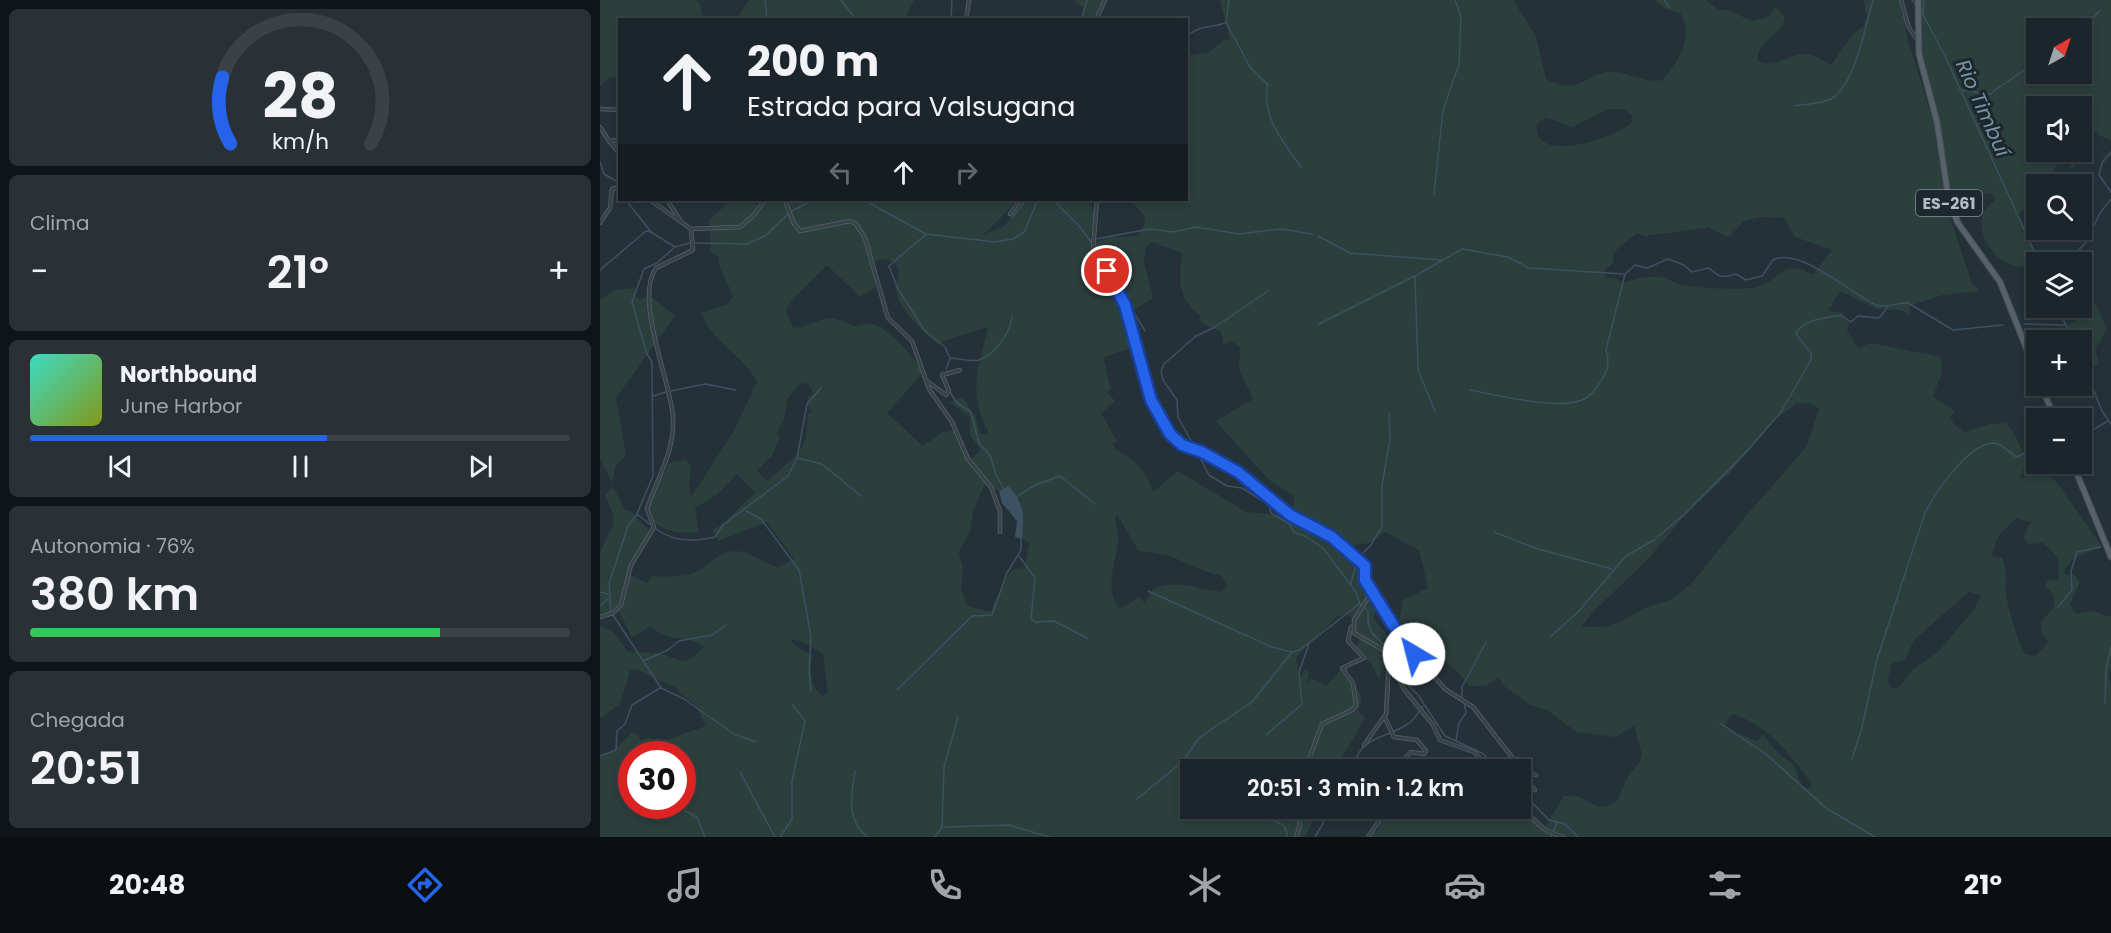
<!DOCTYPE html>
<html lang="pt">
<meta charset="utf-8">
<style>
:root{--surface:#1c252b;--page:#293137;--text:#f1f3f6;--muted:#a0a5a9;--line:#3a4247;--accent:#2563eb}
body{margin:0;font-family:Poppins,sans-serif;background:var(--page);color:var(--text);height:100vh;display:flex;flex-direction:column;font-size:22px;white-space:nowrap}
*{box-sizing:border-box;margin:0}
p{font-size:20px;color:var(--muted)}
.icon{flex:none;width:33px;height:33px;fill:none;stroke:currentColor;stroke-width:2;stroke-linecap:round;stroke-linejoin:round}
.map{position:relative;flex:1;overflow:hidden}
.sheet{display:flex;flex-direction:column;gap:9px;padding:9px;background:#0f1418;width:600px}
.sheet>*{flex:none}
.banner{position:absolute;left:18px;top:18px;width:570px;height:183px;border-radius:0px;box-shadow:0 3px 9px #0003,0 0 0 2px var(--line);background:#1c252b;color:var(--text);overflow:hidden}
.needle{width:39px;rotate:39deg}
.fabs{position:absolute;left:1426px;top:18px;display:grid;gap:12px}
.fabs a{display:grid;place-items:center;width:66px;height:66px;border-radius:0px;background:var(--surface);box-shadow:0 3px 9px #0003,0 0 0 2px var(--line);font-size:30px}
.speed{position:absolute;left:18px;top:741px;display:flex;gap:12px;font-size:30px;font-weight:700;text-align:center}
.speed>*{display:grid;place-content:center;width:78px;height:78px;border-radius:50%;background:var(--surface);box-shadow:0 3px 9px #0003,0 0 0 2px var(--line);line-height:1}
.speed .limit{border:9px solid #d22;background:#fff;color:#111}
.pin{position:absolute;display:grid;place-items:center;width:51px;height:51px;color:#fff;margin:-26px;border:3px solid #fff;border-radius:50%;box-shadow:0 2px 6px #0007}
.me{position:absolute;width:66px;margin:-33px;rotate:323deg;stroke-linejoin:round;filter:drop-shadow(0 0 4px #0008)}
.turn{display:flex;align-items:center;gap:21px;height:126px;padding:0 30px;font-size:27px}
.turn .icon{width:78px;height:78px;stroke-width:2.5}
.turn b{display:block;font-size:42px;line-height:51px}
.lanes{display:flex;align-items:center;height:57px;padding:0 30px;background:#0003;justify-content:center;gap:30px;direction:ltr}
.lanes .off{opacity:.35}
.big{font-size:45px;font-weight:600;line-height:1.1}
.sheet .widget{flex:1;display:flex;flex-direction:column;justify-content:center;gap:9px;min-width:0;padding:0 21px;border-radius:9px;background:var(--page)}
.sheet .dial{align-items:center;gap:0}
.dial svg{height:156px;overflow:visible;fill:none;stroke:var(--line);stroke-width:7;stroke-linecap:round;text-anchor:middle}
.dial text{fill:var(--text);stroke:none}
.song{display:flex;align-items:center;gap:18px}
.cover{width:72px;height:72px;border-radius:9px;background:linear-gradient(135deg,hsl(170 70% 55%),hsl(70 70% 35%))}
.played{height:6px;border-radius:3px;background:linear-gradient(90deg,var(--accent) 55%,var(--line) 55%)}
.keys{display:flex;justify-content:space-around;direction:ltr}
.heat{display:flex;justify-content:space-between;align-items:center;font-size:33px;direction:ltr}
.charge{height:9px;border-radius:4px;background:linear-gradient(90deg,#34c759 76%,var(--line) 0)}
.trip{position:absolute;left:580px;top:759px;width:351px;height:60px;border-radius:0px;background:var(--surface);box-shadow:0 3px 9px #0003,0 0 0 2px var(--line);font-weight:600;line-height:60px;text-align:center}
.tab-bar{display:flex;height:96px;justify-content:space-around;align-items:center;background:#0b0f11;color:var(--muted)}
.tab-bar .icon{width:42px;height:42px}
.tab-bar .active{color:var(--accent)}
.tab-bar b{font-size:27px;color:var(--text)}
main{display:flex;flex:1;min-height:0}
.map>svg:first-child{display:block}
</style>
<main>
<section class="sheet">
<div class="widget dial"><svg viewBox="0 0 100 80">
<path d="M14 69A42 42 0 1 1 86 69"/>
<path d="M14 69A42 42 0 0 1 10 35" stroke="#2563eb"/>
<text x="50" y="56" font-size="32" font-weight="700">28</text>
<text x="50" y="72" font-size="11">km/h</text>
</svg></div>
<div class="widget"><p>Clima</p>
<div class="heat"><a>−</a><b class="big">21°</b><a>+</a></div>
</div>
<div class="widget">
<div class="song"><i class="cover"></i><div><b>Northbound</b><p>June Harbor</p></div></div>
<div class="played"></div>
<div class="keys"><svg class="icon" aria-label="previous" viewBox="0 0 24 24"><path d="M18 5L8 12l10 7zM5 5v14"/></svg><svg class="icon" aria-label="pause" viewBox="0 0 24 24"><path d="M8 5v14M16 5v14"/></svg><svg class="icon" aria-label="next" viewBox="0 0 24 24"><path d="M6 5l10 7-10 7zM19 5v14"/></svg></div>
</div>
<div class="widget"><p>Autonomia · 76%</p><b class="big">380 km</b><div class="charge"></div></div>
<div class="widget"><p>Chegada</p><b class="big">20:51</b></div>
</section>
<div class="map">
<svg width="1511" height="837" viewBox="0 0 1511 837">
<rect width="100%" height="100%" fill="#253139"/>
<path fill="#2b3f3c" fill-rule="evenodd" d="M0 0H95L99 2 104 19 20 20 19 78 10 77 0 86Z
M149 0H314L305 19H136Z
M476 0H506L498 19H480L484 8 475 3Z
M620 0H913L936 36 946 79C981 96 980 76 1008 72 1024 70 1043 84 1063 80 1078 62 1095 36 1080 13L1065 9 1055 0H1106L1118 10H1127L1152 21 1169 17 1175 7 1185 17C1182 36 1155 42 1158 61 1174 70 1192 52 1209 54 1218 56 1223 62 1231 65L1253 34 1263 27 1267 15 1263 0H1301V14L1304 16 1307 38 1333 120 1346 206 1372 283 1380 291 1343 295 1309 306 1310 314 1299 310 1277 309 1240 291 1228 311 1241 312 1249 322 1247 331 1258 348 1270 343 1341 357 1342 371 1333 397 1355 411 1350 417 1354 424 1365 432 1391 424 1406 423C1416 433 1417 445 1427 455L1421 479 1438 471 1455 480 1500 544 1502 547 1474 558 1464 570 1466 575 1474 574 1480 582 1470 604 1476 614 1492 611 1511 617V670L1508 674 1511 684V837H767L779 829 782 808 914 809C932 814 934 810 944 829L964 796C968 796 976 795 979 797 996 805 998 812 1017 801L1028 776 1040 761 1042 754 1034 726 1015 737 976 732 947 710 930 705 905 687 899 678 885 686H869L858 672 835 654 834 656 826 652 806 635 799 622 803 600 828 588 819 550 785 532 769 543 747 546 766 567 769 584 783 602 784 610 774 613V619L793 643 785 654 787 662 778 678 772 665 755 649 761 639 756 633 752 618 746 615 737 616 696 657 699 678 706 669 710 672 706 684 711 678 726 686 741 670C747 683 769 688 758 711L765 718 735 769 591 770V808L718 809 705 837H0V754L13 751 32 733H36L41 740 50 737 52 745 106 726 95 704 79 693 77 688 35 669 30 671 20 704 0 718V625L14 633 27 651C36 653 43 652 52 653 79 653 79 674 104 647 88 634 64 643 51 626L32 637 19 611 9 617 0 618C0 601 0 572 0 556 7 527 23 530 5 496L13 487 26 511H30L49 530 33 562 30 575 47 583 52 576C64 577 83 577 94 573 109 568 114 553 135 551 150 551 164 564 179 567L194 559 167 522 118 541 112 529 119 527 155 493 137 474 116 495 95 508 99 532C79 535 55 531 46 509L69 463 85 460 91 465 89 492 92 496 135 429 157 381C142 355 112 341 101 313L128 304 133 296 118 263 119 257 111 252 109 220 131 200H148L161 207 165 200H412V206L383 235 405 226 422 200H486L496 212 490 237 491 244 509 237 538 236 544 225 545 217 531 200H586L587 55 608 53 625 39 630 40ZM1008 109H1025L1033 117 1031 123C1017 137 932 167 937 124L946 117 972 127ZM1161 217 1184 218 1195 237 1232 250 1213 275C1180 255 1179 285 1152 288 1135 290 1094 288 1078 284 1072 282 1067 277 1061 277 1049 275 1032 281 1020 283L1018 279 1006 277 1003 272 1013 263 1014 252 1037 233 1045 236 1106 228V226L1125 236H1130L1144 221ZM552 242 582 253C579 279 577 299 600 315L601 322 621 332 623 345 631 341 640 348 639 369 653 399 616 421 669 480 694 496V518C691 516 650 512 646 512L578 471 553 492C546 468 534 461 514 448L513 443 517 441 501 413 515 401 507 392 511 389 503 357 536 347 527 306 536 309 553 298 544 261 546 246ZM282 259C288 260 295 261 298 268 301 273 295 284 296 291 300 310 322 331 337 343L388 327C378 373 367 389 389 434H380L376 418 362 397 350 402 370 417V435L381 450 367 462 355 430 343 432 323 446 287 413 322 373C317 359 290 330 275 325 266 322 261 325 253 326 219 309 224 325 193 328L186 310 193 299 227 265 260 297 276 287 272 262ZM200 383 209 384 213 394 208 397 207 403 212 411 208 414 206 437 199 453 167 481 157 470 172 456 180 437 177 433 184 419 188 398ZM1210 403 1219 409 1207 446 1145 517 1092 583 1071 600 1045 608 1020 622 1003 627H981L993 612 1049 558 1090 509 1130 473 1175 420 1196 404ZM385 483 399 491 404 487 420 498 422 539 430 543 424 568 412 570C402 585 396 596 391 612L367 606 361 590 363 568 359 553 363 543 370 532 373 512ZM518 516 538 550 570 556 615 575 620 574 628 585 621 592C596 589 573 578 551 591L545 604 540 597 520 609C503 588 516 564 518 541 519 533 516 525 515 517ZM1416 518 1431 522 1423 538 1429 544 1443 543 1458 557 1459 580H1448L1445 586 1454 596V607L1441 622 1442 634 1448 642 1435 656 1426 654C1419 647 1408 607 1406 595 1404 582 1409 572 1402 558L1391 556 1399 535ZM1369 592 1381 595 1375 608 1339 651 1312 670 1299 687 1293 689 1290 686 1288 679 1291 664 1305 660 1314 640ZM190 639 203 642 223 654 228 693 223 696C210 688 210 670 212 656 205 648 194 649 190 639ZM1132 714C1168 724 1190 756 1212 783L1211 787 1207 789 1202 787 1194 765 1177 752 1163 735 1156 741 1124 727ZM32 754H82V806H32Z
M1319 0H1511V140L1500 136 1491 127 1482 146V106H1437V152H1480L1475 166 1472 168 1463 157 1444 184H1437V192L1418 216 1439 261C1412 281 1373 244 1383 213 1385 208 1392 204 1395 199L1392 193 1371 195 1351 206 1343 148 1321 55ZM1437 28H1482V74H1437Z
M35 288 36 296 40 300 49 295 75 316 16 398 26 455 16 465 12 483 0 458V300L16 290Z
M1496 304 1507 330 1495 349 1499 364 1482 374V340H1450Z"/>
<path fill="#3c5161" d="M408 486C425 501 424 518 422 539L415 537 417 521 402 503 399 491Z"/>
<g fill="none" stroke-linecap="round" stroke-linejoin="round">
<path stroke="#3c5161" stroke-width="1.5" d="M165 0 167 20
M241 0 256 20
M629 0 626 22 650 67 668 85C660 114 685 145 701 167
M1064 0 1069 7
M1312 0 1316 5
M1321 11 1345 56 1439 262
M1323 14 1324 0
M351 20 352 0
M481 20 487 0
M1482 32 1499 11
M586 38C596 25 612 28 625 23
M1360 90 1390 94 1437 61
M1194 106C1206 104 1220 104 1231 99 1255 86 1265 26 1273 0
M1511 152 1502 163 1499 175 1511 192
M0 162 4 174 20 183
M834 194 843 110 859 64 861 16 855 0
M26 200 51 232 75 247 90 243
M264 200 326 234 395 242 413 239 424 232 438 200
M453 200 480 227 492 243
M192 211 213 200
M412 218 426 200
M325 235 289 266 298 289 325 331 345 347 350 358
M718 236 750 253 841 260
M490 240 550 229 573 232 596 227 639 234 681 229 712 234
M96 243 147 244 165 236 187 215
M494 247 545 331
M1468 262 1486 242 1500 213 1511 199
M0 270 46 231 51 232
M815 277 818 370 835 411
M1458 308 1473 340
M719 324 815 276 862 249 908 257 929 268 1024 274
M1424 324 1466 325
M351 358C360 359 370 362 379 360 395 356 411 331 412 316
M1482 361 1502 411 1511 424
M346 369 350 359
M344 375 349 388
M870 390C897 395 963 412 986 398 993 394 997 387 1001 381 1008 370 1010 363 1006 350L1025 274 1035 265 1047 268 1068 259 1084 265 1092 272 1109 268C1121 278 1120 278 1136 274L1146 280 1162 276 1173 260C1199 246 1252 294 1276 305 1286 309 1297 302 1308 303L1353 330 1403 325
M71 391 105 384 136 390
M350 392 357 403 371 412 379 443 390 455 396 475 404 489
M53 396 66 392
M1482 436 1508 421
M595 448 578 417 577 400 563 380 561 371 564 364 596 336 615 327 668 291
M597 452 609 475 627 486 642 488 669 505 671 513 689 524 694 532 705 536 723 548 756 592 760 604 768 611V623L772 633 789 650 802 679 818 695 845 736 882 753 900 770
M197 458 222 464 261 496
M416 497 435 485 460 476 495 504
M146 511 161 519 199 570 211 637 209 671 211 691
M38 515 51 525
M56 529C73 542 94 542 115 537L123 525 188 476 197 458 207 404 221 388
M894 532 935 548 1012 569
M419 556 435 578 431 619 436 622 454 621 487 638
M751 583 758 558 770 546 782 527V486L790 439 789 414
M548 591 672 647 691 652
M0 592 8 594
M0 606 8 599
M1458 607 1472 590 1471 571 1477 552 1500 547
M11 612 9 584 28 526 37 514 53 476 52 362 47 354 32 302 44 269 57 263 75 247
M13 615 61 688 84 699 134 734 156 742
M950 637 978 612 1026 556 1054 540 1085 514 1148 450 1181 412 1211 360V353L1196 334C1202 319 1227 318 1241 315L1251 322 1258 316 1279 318 1288 307
M43 661 68 650 79 641 112 635 126 625
M298 689 372 616 392 615 407 573 421 550V537
M862 698V687L886 642
M1505 703 1506 670 1511 647
M1120 723 1167 755 1226 808 1275 837
M666 735 702 704 699 672 709 644
M856 740 859 723 866 713 864 702
M0 756 16 750 17 731 25 724 32 705 60 688
M1252 759 1262 727 1277 659 1325 513C1335 493 1368 444 1393 443 1403 443 1408 453 1417 457L1437 447
M752 770C760 735 783 740 808 724 815 720 818 712 823 706
M255 771C251 794 246 822 268 837
M140 772 175 837
M921 791 949 820 965 824 978 837
M537 799 582 762 600 737 652 702 692 652 700 650 759 604
M76 806 97 817 105 837
M648 820C663 820 688 817 687 837
M344 827 409 825 449 837
M180 837 192 819V781L205 721 192 704
M335 837 342 827 344 767 358 717
M715 837 732 808
M951 837 957 823"/>
<g stroke="#566067" stroke-width="4.5">
<path id="minor" d="M1301 0 1309 28 1317 39
M366 20 369 0
M496 20 505 0
M0 109 20 110
M0 127 9 141
M20 140 9 141 20 154
M50 200 91 229 140 227 153 216 165 200
M67 200 80 220
M185 200 193 222 200 231 250 221 256 224 265 238 288 318 312 341 329 389 352 422 368 459 391 487 400 511V532
M497 200 493 248 526 305 543 374 563 424 582 445 602 452 638 472 690 515 732 537 762 562 765 566 768 598 754 620V633L785 651 804 689 833 725 840 740 874 752 891 770
M410 214 420 200
M0 223 10 208 12 189 20 187
M327 381 346 395 349 391 342 375 360 370
M766 581 801 638 845 689 873 707 922 770 936 775
M0 617 13 613 21 605 31 565 54 527 47 509C57 477 75 453 73 417 70 379 34 299 56 268L93 250 91 229
M785 718 794 737 817 740 826 751 824 754 811 752 804 759 790 763 787 770
M764 745 786 714 789 662
M910 758 916 770
M705 770 722 724 752 710 756 705 753 683 742 668 764 658 748 641 751 627
M921 775 935 790
M919 808 947 831 963 837
M696 837 700 825 697 808
M768 837 779 821 783 808"/>
</g>
<g stroke="#444e55" stroke-width="7">
<path id="primary" d="M1318 0 1319 54 1337 122 1349 202 1358 223 1400 282 1437 375
M1441 386 1455 418
M1473 464 1511 557"/>
</g>
<use href="#minor" stroke="#384249" stroke-width="3"/>
<use href="#primary" stroke="#566169" stroke-width="5"/>
</g>
<g fill="none" stroke-linecap="round" stroke-linejoin="round">
<g stroke="#184099" stroke-width="15">
<path id="route" d="M507 271 525 305 551 400 570 434 582 445 602 452 638 472 690 515 732 537 765 566V580L798 633 814 654"/>
</g>
<use href="#route" stroke="#2563eb" stroke-width="10"/>
</g>
<g text-anchor="middle" dominant-baseline="central" stroke-width="6" stroke-linejoin="round" paint-order="stroke">
<rect fill="#1d272e" stroke="#869098" stroke-width="1.5" x="1316" y="190" width="66" height="26" rx="4.5"/>
<g font-size="16" font-weight="bold" fill="#b3bdc5">
<text x="1349" y="203">ES-261</text>
</g>
<g font-size="20" font-style="italic" fill="#7793a6" stroke="#1d272e">
<text transform="translate(1383 108) rotate(66)">Rio Timbuí</text>
</g>
</g>
</svg>
<div class="fabs">
<a><svg class="needle" viewBox="-14 -14 28 28"><path d="M0-13l5 13h-10z" fill="#e53935"/><path d="M0 13l5-13h-10z" fill="#a0a5a9"/></svg></a>
<a><svg class="icon" aria-label="sound" viewBox="0 0 24 24"><path d="M4 9h4l5-4v14l-5-4H4zM17 9q2 3 0 6"/></svg></a>
<a><svg class="icon" aria-label="search" viewBox="0 0 24 24"><circle cx="10" cy="10" r="6"/><path d="M15 15l6 6"/></svg></a>
<a><svg class="icon" aria-label="layers" viewBox="0 0 24 24"><path d="M12 4l9 5-9 5-9-5zM3 14l9 5 9-5"/></svg></a>
<a>+</a>
<a>−</a>
</div>
<div class="speed"><div class="limit">30</div></div>
<div class="pin" style="left:507px;top:271px;background:#d93025"><svg class="icon" aria-label="arrive" viewBox="0 0 24 24"><path d="M6 21V4h12l-3 4 3 4H6"/></svg></div>
<svg class="me" style="left:814px;top:654px" viewBox="-20 -20 40 40"><circle r="19" fill="#fff"/><path d="M0-13L10 11 0 6-10 11z" fill="#2563eb"/></svg>
<div class="trip">20:51 · 3 min · 1.2 km</div>
<div class="banner">
<div class="turn"><svg class="icon" aria-label="ahead" viewBox="0 0 24 24"><path d="M12 20V5M6 11l6-6 6 6"/></svg><div><b>200 m</b>Estrada para Valsugana</div></div>
<div class="lanes"><svg class="icon off" aria-label="left" viewBox="0 0 24 24"><path d="M17 20v-9H6M10 6l-5 5 5 5"/></svg><svg class="icon" aria-label="ahead" viewBox="0 0 24 24"><path d="M12 20V5M6 11l6-6 6 6"/></svg><svg class="icon off" aria-label="right" viewBox="0 0 24 24"><path d="M7 20v-9h11M14 6l5 5-5 5"/></svg></div>
</div>
</div>
</main>
<nav class="tab-bar">
<b>20:48</b>
<svg class="icon active" aria-label="directions" viewBox="0 0 24 24"><path d="M12 3l9 9-9 9-9-9zM9 14v-3h6M13 9l2 2-2 2"/></svg>
<svg class="icon" aria-label="music" viewBox="0 0 24 24"><path d="M9 18V5l10-2v13"/><circle cx="6" cy="18" r="3"/><circle cx="16" cy="16" r="3"/></svg>
<svg class="icon" aria-label="phone" viewBox="0 0 24 24"><path d="M5 4h4l2 5-3 2q2 4 5 5l2-3 5 2v4C11 20 4 13 5 4z"/></svg>
<svg class="icon" aria-label="climate" viewBox="0 0 24 24"><path d="M12 3v18M4 7l16 10M4 17L20 7"/></svg>
<svg class="icon" aria-label="car" viewBox="0 0 24 24"><path d="M5 17H2v-5l4-1 3-4h7l3 4 3 1v5h-3M9 17h6M6 11h13"/><circle cx="7" cy="17" r="2"/><circle cx="17" cy="17" r="2"/></svg>
<svg class="icon" aria-label="filters" viewBox="0 0 24 24"><path d="M4 7h16M4 17h16"/><circle cx="9" cy="7" r="2"/><circle cx="15" cy="17" r="2"/></svg>
<b>21°</b>
</nav>
